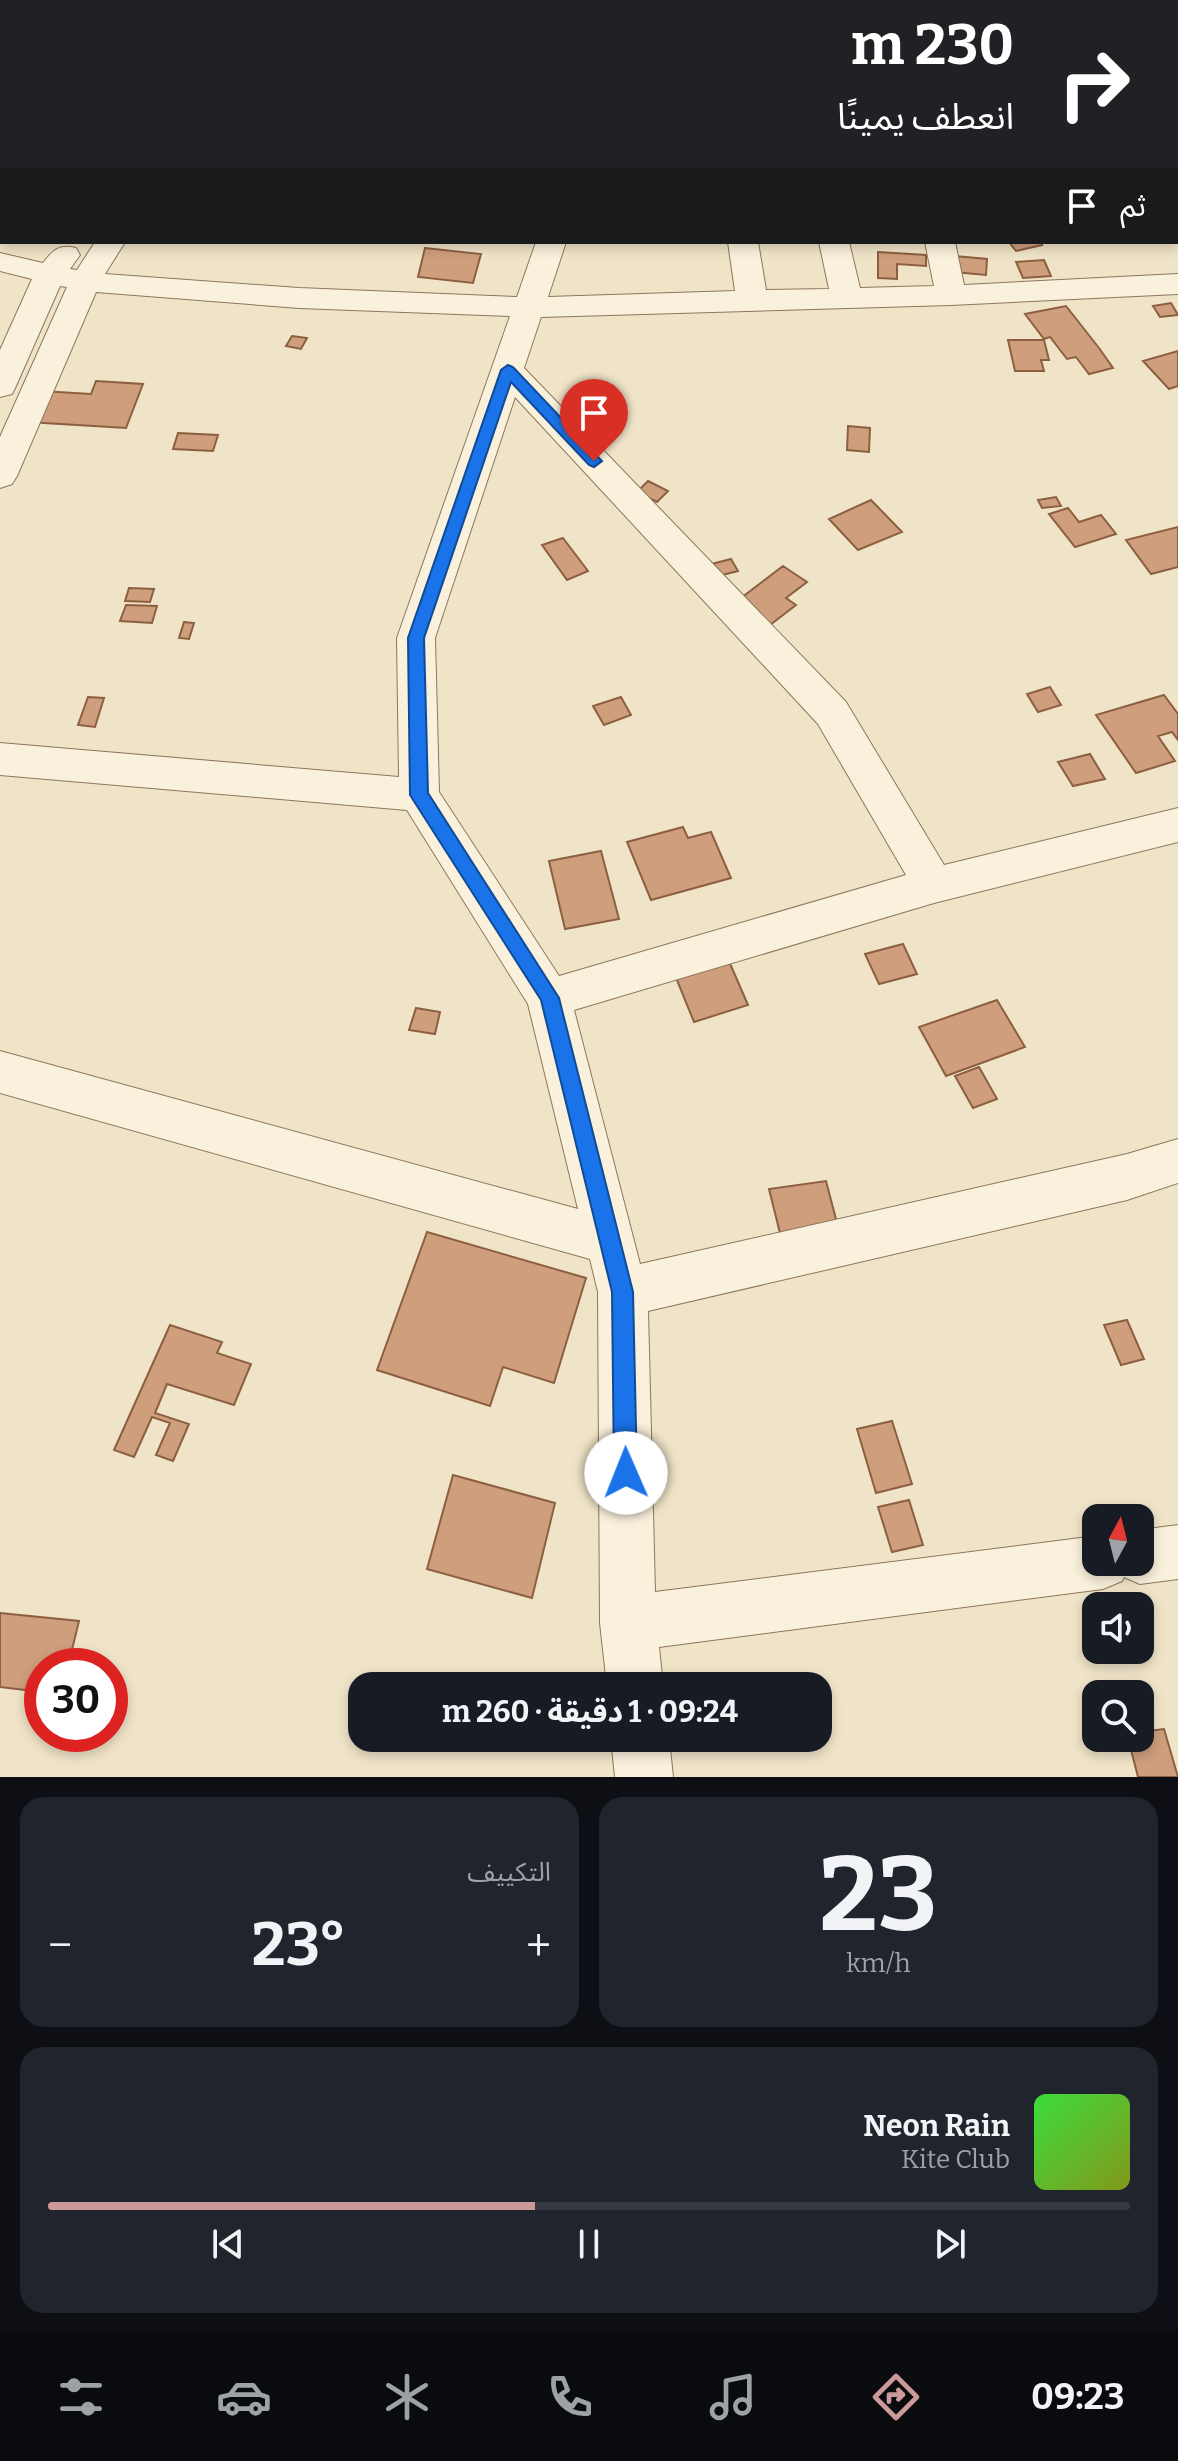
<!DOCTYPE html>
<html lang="ar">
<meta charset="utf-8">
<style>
:root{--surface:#171b24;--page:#20242c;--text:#f1f3f6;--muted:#9ea1a6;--line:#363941;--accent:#cc999b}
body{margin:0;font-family:Bitter,"Noto Sans Arabic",serif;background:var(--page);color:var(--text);direction:rtl;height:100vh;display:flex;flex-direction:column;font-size:30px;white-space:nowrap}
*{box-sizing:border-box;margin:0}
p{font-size:26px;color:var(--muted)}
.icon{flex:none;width:44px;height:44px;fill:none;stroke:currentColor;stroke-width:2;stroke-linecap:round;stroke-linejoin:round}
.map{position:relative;height:1777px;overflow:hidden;direction:ltr}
.sheet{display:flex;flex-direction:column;gap:20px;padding:20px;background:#0d0f14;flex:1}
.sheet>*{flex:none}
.hud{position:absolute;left:0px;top:0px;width:1178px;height:244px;box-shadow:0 4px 12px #0003;direction:rtl;background:#202124;color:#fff;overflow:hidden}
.needle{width:52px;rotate:7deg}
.buttons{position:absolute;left:1082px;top:1504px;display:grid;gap:16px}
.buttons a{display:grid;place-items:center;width:72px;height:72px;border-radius:16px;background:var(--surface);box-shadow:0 4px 12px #0003;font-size:40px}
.speed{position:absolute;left:24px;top:1648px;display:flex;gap:16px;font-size:40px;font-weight:700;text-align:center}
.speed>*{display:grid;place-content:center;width:104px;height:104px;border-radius:50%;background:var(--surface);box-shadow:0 4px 12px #0003;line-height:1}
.speed .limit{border:12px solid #d22;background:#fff;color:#111}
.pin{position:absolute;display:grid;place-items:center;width:68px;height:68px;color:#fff;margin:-82px -34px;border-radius:50% 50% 50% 0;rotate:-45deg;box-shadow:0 0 8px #0007}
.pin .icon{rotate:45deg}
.me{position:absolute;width:88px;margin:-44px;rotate:359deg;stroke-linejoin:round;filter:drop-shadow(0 0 6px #0008)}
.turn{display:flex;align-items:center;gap:28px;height:168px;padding:0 32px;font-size:36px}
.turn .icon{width:104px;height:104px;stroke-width:2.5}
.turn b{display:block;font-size:56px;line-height:68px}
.then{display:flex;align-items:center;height:76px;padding:0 32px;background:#0003;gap:16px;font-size:30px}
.big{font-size:60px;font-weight:700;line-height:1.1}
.sheet .tile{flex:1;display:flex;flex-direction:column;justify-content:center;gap:12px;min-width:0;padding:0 28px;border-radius:24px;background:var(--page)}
.sheet .dial{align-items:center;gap:0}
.dial b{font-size:104px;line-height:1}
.song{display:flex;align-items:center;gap:24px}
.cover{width:96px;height:96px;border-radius:12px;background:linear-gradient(135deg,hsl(120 70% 55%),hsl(70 70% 35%))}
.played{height:8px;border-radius:4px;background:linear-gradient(90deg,var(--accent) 45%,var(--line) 45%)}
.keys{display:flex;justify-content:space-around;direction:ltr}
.heat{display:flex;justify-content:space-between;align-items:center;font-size:44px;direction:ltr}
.sheet .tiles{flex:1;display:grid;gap:20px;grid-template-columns:1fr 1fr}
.tile:last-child{grid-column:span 2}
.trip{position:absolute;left:348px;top:1672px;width:484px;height:80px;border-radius:24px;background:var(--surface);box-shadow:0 4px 12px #0003;font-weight:700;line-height:80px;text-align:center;direction:rtl}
.menu{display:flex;height:128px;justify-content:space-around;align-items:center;background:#090b0e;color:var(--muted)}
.menu .icon{width:56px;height:56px}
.menu .current{color:var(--accent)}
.menu b{font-size:36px;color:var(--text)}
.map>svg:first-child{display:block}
</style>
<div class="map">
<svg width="1178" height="1777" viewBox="0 0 1178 1777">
<rect width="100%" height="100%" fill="#f0e4c8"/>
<path fill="#cf9f7d" stroke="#8d5f41" stroke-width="2" d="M1009 242H1040L1042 245 1016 251Z
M425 248 481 254 473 283 418 277Z
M878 252 926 255V266L897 264V279L878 278Z
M955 256 987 259 986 275 954 272Z
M1044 260 1051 276 1023 278 1016 262Z
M1171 303 1178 315 1160 317 1153 306Z
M1066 306 1099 348 1113 368 1089 374 1076 357 1067 359 1050 337 1044 339 1025 314Z
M292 336 307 338 301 349 286 346Z
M1008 340H1044L1049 360H1041L1044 371H1015Z
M1178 351V386L1169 389 1143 361Z
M96 381 143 384 126 428 28 422 42 391 91 394Z
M848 426 870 428 869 452 847 450Z
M178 433 218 435 213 451 173 449Z
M648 481 668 491 657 502 637 492Z
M1056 497 1061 506 1042 508 1038 500Z
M871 500 902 532 858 550 829 519Z
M1068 508 1079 522 1101 515 1116 534 1075 547 1049 514Z
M1178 527V567L1151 574 1126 540Z
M563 538 588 571 567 580 542 545Z
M731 559 738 571 714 577 708 565Z
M783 566 807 582 786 598 796 605 770 625 737 601Z
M129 588 154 589 150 602 125 601Z
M126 605 157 606 152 623 120 621Z
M184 622 194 623 189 639 179 638Z
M1050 687 1061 705 1038 712 1027 694Z
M1164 695 1178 714V740L1172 732 1158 736 1175 761 1136 773 1096 715Z
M88 697 104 698 95 727 78 725Z
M621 697 631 715 604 725 593 706Z
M1090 754 1105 779 1073 786 1058 762Z
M683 827 688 838 711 832 731 878 651 900 627 842Z
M601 851 619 919 565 929 549 861Z
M903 944 917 974 879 984 865 954Z
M725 952 748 1005 694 1022 672 968Z
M997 1000 1025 1047 946 1076 919 1027Z
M416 1008 440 1012 435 1034 409 1030Z
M979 1067 997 1099 973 1108 955 1076Z
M826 1181 837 1223 780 1233 769 1189Z
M427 1232 586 1278 554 1383 503 1367 490 1406 377 1370Z
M1127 1320 1144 1359 1121 1365 1104 1325Z
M170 1325 222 1342 217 1353 251 1364 234 1405 167 1384 155 1413 189 1424 173 1461 156 1455 170 1423 152 1417 134 1457 114 1450Z
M892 1421 912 1484 876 1493 857 1429Z
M453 1475 555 1503 532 1598 427 1569Z
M909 1500 923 1545 892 1552 878 1507Z
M0 1613 79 1621 68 1666H42V1692L0 1687Z
M1164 1729 1178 1777H1138L1128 1738H1140V1732Z"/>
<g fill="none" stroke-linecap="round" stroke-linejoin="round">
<g stroke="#8d765c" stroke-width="2">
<path id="street" d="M300 0H327L299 2Z
M430 0H466L467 2H431Z
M635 0H661L634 2Z
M760 0H786L787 2H761Z
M878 0H904V2H878Z
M0 101H2V118H0Z
M95 242H125L105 274 299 288 517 297 536 242H566L548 297 735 291 728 242H758L766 290 829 289 819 242H849L860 288 934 286 925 242H955L964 285 1178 274V294L951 305 541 317 524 368 846 702 944 865 1178 808V842L934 903 574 1010 640 1264 1127 1154 1178 1139V1183L1127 1200 648 1311 655 1592 1096 1536V1562H1140V1530L1178 1525V1579L1140 1584 1124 1577 1122 1581 1103 1589 659 1647 663 1686H607L600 1623 598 1292 590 1259 0 1093V1051L578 1209 528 1004 407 810 0 775V743L399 777 397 638 510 316 299 308 96 292 17 476 12 484 0 488V437L67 287 60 286 16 386 12 394 0 397V350L32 279 0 271V253L43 263C53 250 59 244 76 248L80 255 70 269 77 270ZM515 397 818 724 906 875 559 976 439 792 435 638Z
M611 1738H669L673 1777H615Z"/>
</g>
<use href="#street" fill="#faf1dc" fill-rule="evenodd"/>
</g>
<path fill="#1a73e8" stroke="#114b97" stroke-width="2" d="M508 365 513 367 602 461 594 467 589 465 511 382 424 638 428 793 559 998 633 1292 637 1473 634 1481 626 1484 618 1481 614 1473 612 1292 541 1000 410 795 408 638 501 370Z"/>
</svg>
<div class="buttons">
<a><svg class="needle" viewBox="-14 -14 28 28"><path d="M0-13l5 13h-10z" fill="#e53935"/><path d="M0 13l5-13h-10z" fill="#9ea1a6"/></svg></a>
<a><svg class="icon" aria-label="sound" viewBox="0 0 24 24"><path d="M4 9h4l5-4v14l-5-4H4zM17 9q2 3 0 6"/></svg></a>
<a><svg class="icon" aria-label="search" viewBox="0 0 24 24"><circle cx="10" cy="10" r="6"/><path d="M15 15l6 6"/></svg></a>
</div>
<div class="speed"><div class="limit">30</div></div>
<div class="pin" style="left:594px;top:461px;background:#d93025"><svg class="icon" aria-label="arrive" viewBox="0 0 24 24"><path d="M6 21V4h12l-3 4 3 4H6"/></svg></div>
<svg class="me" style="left:626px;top:1473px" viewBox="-20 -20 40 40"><circle r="19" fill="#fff"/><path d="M0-13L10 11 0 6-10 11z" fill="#1a73e8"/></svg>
<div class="trip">09:24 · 1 دقيقة · 260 m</div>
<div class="hud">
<div class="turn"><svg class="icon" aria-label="right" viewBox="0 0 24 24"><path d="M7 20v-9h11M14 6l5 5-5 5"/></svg><div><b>230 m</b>انعطف يمينًا</div></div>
<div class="then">ثم<svg class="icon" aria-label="arrive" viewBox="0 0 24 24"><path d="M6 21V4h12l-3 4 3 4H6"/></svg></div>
</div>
</div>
<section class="sheet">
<div class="tiles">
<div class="tile dial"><b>23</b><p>km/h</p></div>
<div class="tile"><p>التكييف</p>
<div class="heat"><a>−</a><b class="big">23°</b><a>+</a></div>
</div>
<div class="tile">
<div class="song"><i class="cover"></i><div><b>Neon Rain</b><p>Kite Club</p></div></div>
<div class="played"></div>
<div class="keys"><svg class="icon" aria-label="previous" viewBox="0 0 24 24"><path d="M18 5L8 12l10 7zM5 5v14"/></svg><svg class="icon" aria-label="pause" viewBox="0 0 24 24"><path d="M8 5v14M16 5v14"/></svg><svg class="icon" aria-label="next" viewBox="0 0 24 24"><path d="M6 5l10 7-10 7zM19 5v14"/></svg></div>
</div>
</div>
</section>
<nav class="menu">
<b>09:23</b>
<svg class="icon current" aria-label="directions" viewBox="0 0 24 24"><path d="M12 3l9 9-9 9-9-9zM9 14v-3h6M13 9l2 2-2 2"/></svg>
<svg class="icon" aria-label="music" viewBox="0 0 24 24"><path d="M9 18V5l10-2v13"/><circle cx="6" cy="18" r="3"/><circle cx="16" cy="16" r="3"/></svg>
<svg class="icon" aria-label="phone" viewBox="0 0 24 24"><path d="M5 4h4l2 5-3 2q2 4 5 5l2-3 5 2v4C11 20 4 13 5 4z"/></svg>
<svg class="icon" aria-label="climate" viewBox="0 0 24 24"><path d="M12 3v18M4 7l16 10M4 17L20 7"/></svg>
<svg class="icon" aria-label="car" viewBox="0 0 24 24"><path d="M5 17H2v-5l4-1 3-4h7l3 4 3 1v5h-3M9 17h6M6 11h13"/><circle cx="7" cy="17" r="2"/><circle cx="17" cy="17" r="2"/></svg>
<svg class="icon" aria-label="filters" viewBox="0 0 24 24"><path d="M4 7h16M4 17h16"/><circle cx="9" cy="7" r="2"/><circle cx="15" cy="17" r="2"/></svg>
</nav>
